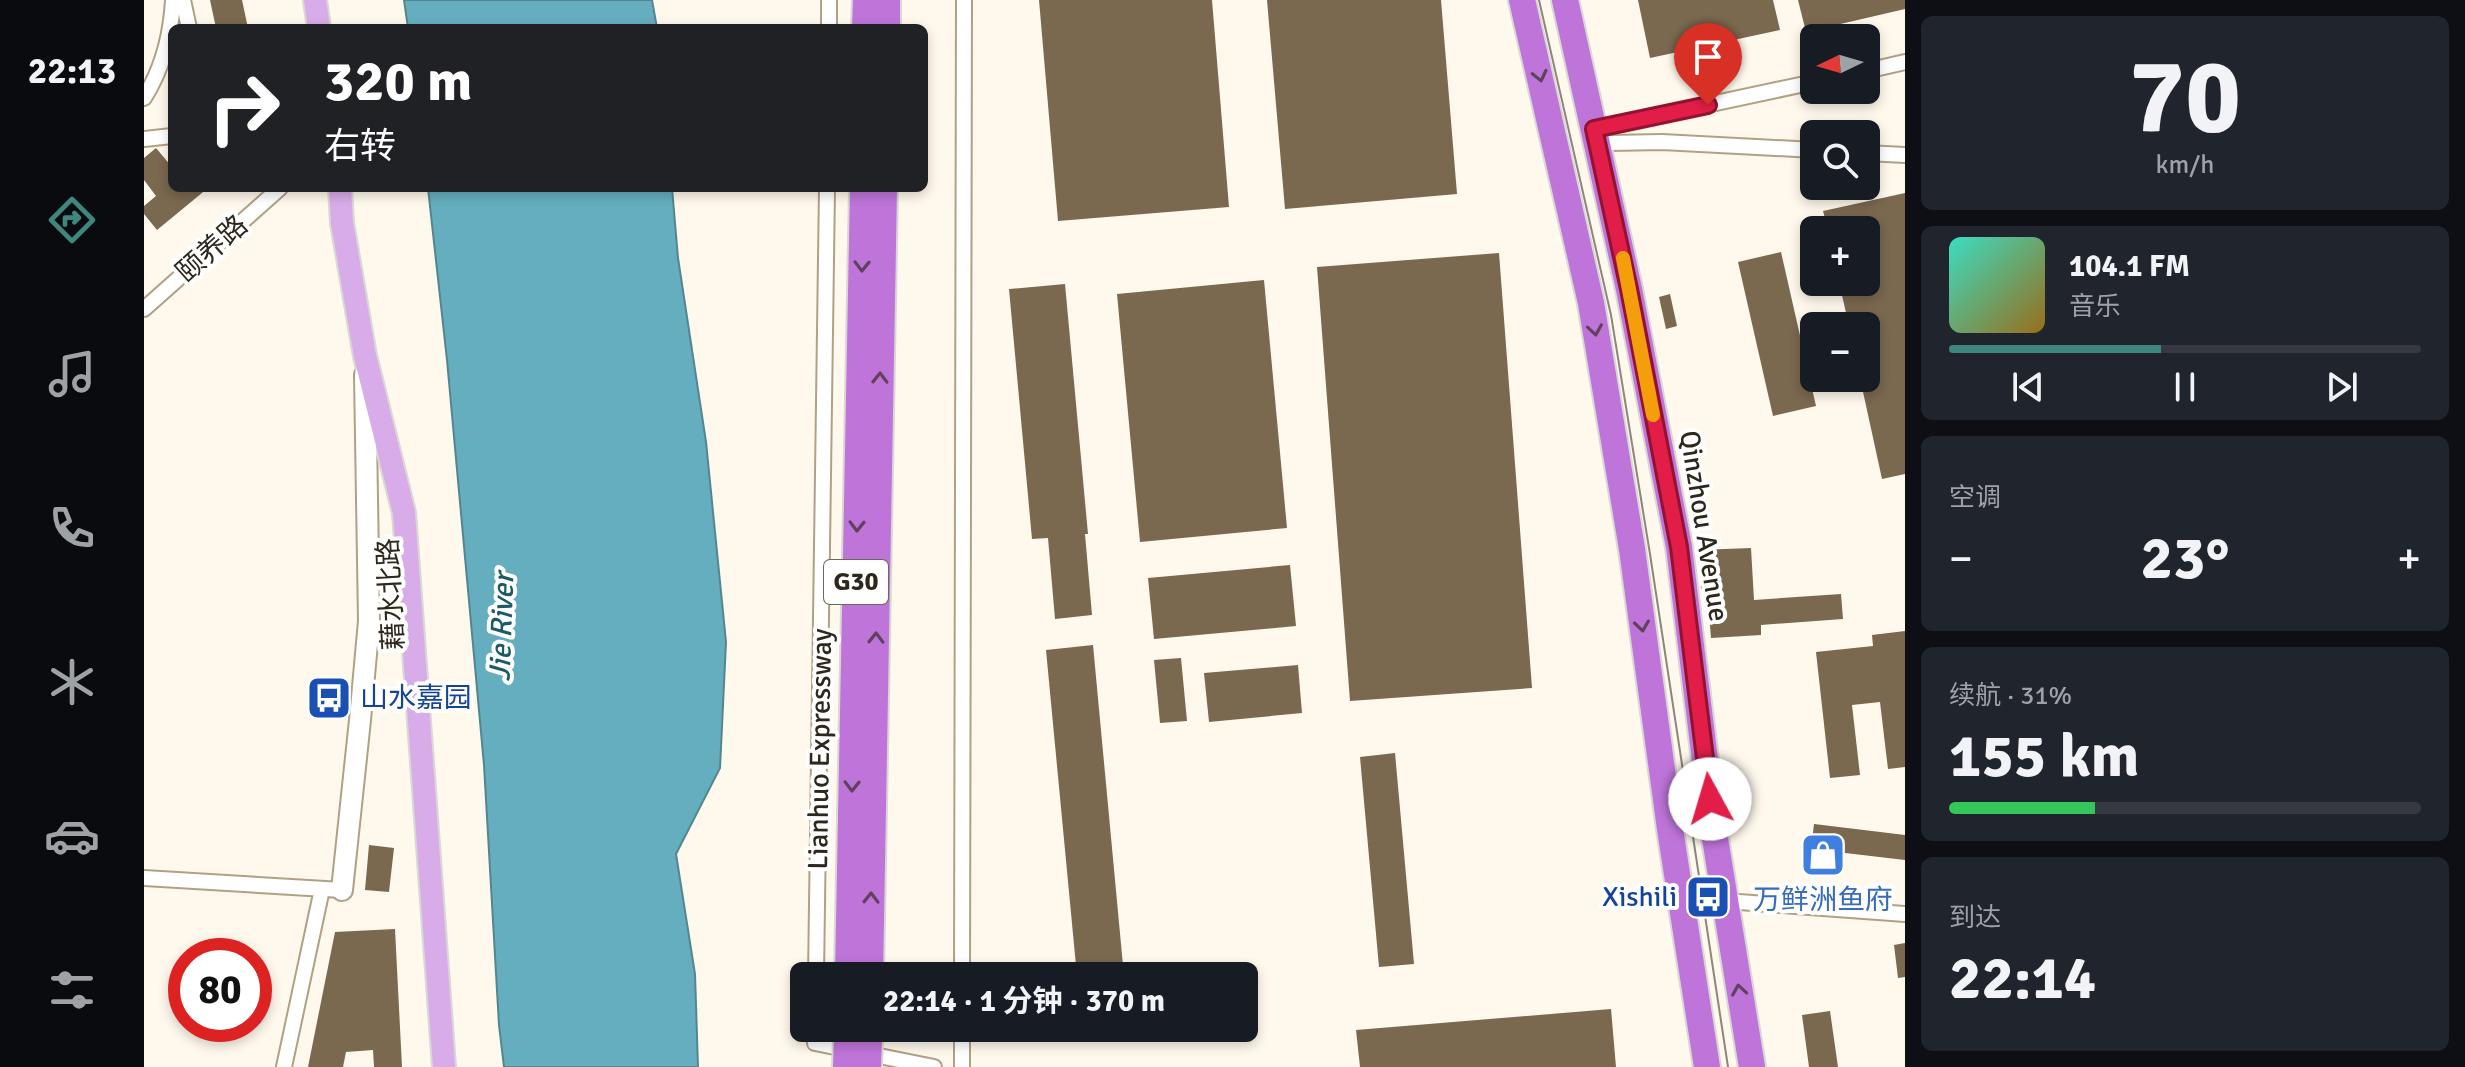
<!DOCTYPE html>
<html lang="zh">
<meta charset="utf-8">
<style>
:root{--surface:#171b24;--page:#20242c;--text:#f1f3f6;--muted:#9ea1a6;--line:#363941;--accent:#3f867e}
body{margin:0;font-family:Signika,"Noto Sans SC",sans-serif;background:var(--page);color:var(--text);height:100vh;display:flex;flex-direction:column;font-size:30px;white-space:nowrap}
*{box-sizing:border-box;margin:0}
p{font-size:26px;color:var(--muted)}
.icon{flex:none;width:44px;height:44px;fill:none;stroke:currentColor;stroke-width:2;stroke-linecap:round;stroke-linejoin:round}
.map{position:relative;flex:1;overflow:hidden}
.drawer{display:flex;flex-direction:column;gap:16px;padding:16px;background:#0d0f14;width:560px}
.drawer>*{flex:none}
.banner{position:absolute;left:24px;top:24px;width:760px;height:168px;border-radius:12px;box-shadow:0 4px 12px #0003;background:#202124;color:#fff;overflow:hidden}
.needle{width:52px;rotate:265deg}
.fabs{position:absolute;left:1656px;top:24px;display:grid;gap:16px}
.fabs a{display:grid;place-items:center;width:80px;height:80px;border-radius:12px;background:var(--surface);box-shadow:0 4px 12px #0003;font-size:40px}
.speed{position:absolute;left:24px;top:938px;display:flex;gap:16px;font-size:40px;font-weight:700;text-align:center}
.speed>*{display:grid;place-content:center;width:104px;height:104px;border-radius:50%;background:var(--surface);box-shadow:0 4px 12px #0003;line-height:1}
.speed .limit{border:12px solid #d22;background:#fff;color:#111}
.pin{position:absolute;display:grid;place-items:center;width:68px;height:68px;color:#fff;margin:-82px -34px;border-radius:50% 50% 50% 0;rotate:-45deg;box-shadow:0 0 8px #0007}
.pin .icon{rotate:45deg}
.me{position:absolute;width:88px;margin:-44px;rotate:354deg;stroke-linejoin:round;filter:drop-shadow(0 0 6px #0008)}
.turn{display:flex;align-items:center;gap:28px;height:168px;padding:0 24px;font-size:36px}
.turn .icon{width:104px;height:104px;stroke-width:2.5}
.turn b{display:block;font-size:56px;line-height:68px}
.big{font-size:60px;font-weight:700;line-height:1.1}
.drawer .tile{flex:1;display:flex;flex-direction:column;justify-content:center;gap:12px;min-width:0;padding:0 28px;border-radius:12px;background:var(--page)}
.drawer .dial{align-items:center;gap:0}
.dial b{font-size:104px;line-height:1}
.song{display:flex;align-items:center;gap:24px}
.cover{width:96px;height:96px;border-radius:12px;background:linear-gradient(135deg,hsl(170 70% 55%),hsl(40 70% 35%))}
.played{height:8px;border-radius:4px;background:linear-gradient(90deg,var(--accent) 45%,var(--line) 45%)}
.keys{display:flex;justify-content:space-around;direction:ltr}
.heat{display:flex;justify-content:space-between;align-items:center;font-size:44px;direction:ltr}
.charge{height:12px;border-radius:6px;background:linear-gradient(90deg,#34c759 31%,var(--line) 0)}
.trip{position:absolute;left:646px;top:962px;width:468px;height:80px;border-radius:12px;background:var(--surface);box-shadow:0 4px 12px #0003;font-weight:700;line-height:80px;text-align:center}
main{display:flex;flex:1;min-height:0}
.dock{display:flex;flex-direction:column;width:144px;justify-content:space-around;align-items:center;background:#090b0e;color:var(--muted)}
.dock .icon{width:56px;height:56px}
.dock .selected{color:var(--accent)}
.dock b{font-size:36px;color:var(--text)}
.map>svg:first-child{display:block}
</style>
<main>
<nav class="dock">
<b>22:13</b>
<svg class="icon selected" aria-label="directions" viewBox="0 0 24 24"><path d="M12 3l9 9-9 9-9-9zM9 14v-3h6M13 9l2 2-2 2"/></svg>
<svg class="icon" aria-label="music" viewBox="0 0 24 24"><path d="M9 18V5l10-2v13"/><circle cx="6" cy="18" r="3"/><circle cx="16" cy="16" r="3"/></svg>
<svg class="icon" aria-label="phone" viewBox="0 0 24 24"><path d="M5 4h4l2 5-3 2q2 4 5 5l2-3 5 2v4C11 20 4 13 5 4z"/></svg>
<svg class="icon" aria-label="climate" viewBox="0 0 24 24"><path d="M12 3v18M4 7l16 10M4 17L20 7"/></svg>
<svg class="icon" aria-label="car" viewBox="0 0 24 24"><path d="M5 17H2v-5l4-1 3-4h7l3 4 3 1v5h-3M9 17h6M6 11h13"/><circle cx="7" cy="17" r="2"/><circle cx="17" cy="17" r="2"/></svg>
<svg class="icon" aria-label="filters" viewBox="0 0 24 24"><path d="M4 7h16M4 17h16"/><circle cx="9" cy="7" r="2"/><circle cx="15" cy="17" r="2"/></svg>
</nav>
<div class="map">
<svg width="1761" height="1067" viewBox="0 0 1761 1067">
<rect width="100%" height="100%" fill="#fff8ec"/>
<path fill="#65aebf" stroke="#54868e" stroke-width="2" d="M260 0H508L513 28H264Z
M284 188H528L534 258 562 442 582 642 576 768 532 854 551 974 554 1067H360L355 1025 340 765 303 360Z"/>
<path fill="#7a684f" d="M66 0H98L104 28H72Z
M895 0H1068L1085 207 914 221Z
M1123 0H1297L1313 194 1141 209Z
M1494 0H1629L1636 30 1506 58Z
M1654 0H1761V9L1662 32Z
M12 148 28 167V188H64L13 230 0 214V206L12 196 0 180V158Z
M1761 193V474L1738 479 1716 378H1722V326H1705L1695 282H1722V230H1684L1679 211Z
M1637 252 1672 406 1629 416 1594 262Z
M1355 253 1388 688 1206 701 1173 267Z
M1120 280 1143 528 996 542 973 294Z
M921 284 944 534H941L948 615 911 619 904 538 888 539 865 289Z
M1526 294 1533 326 1522 329 1515 297Z
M1607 548 1610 600 1697 594 1699 619 1617 625V635L1567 638 1563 589 1557 590 1555 550Z
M1146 565 1152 626 1010 639 1004 578Z
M1761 631V767L1744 769 1736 702 1708 705 1716 775 1686 778 1672 652 1729 646 1728 635Z
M949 645 980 976H933L902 650Z
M1037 658 1043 721 1016 723 1010 660Z
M1154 665 1158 713 1065 722 1060 673Z
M1251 753 1270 964 1235 967 1216 757Z
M1670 824 1761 835V860L1667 849Z
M225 845 250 848 245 892 221 890Z
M251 929 258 1067H230L229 1050 202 1052 199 1067H164L191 932Z
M1761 943V977L1754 978 1750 945Z
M1467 1009 1472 1067H1216L1212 1030Z
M1686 1011 1694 1067H1665L1658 1015Z"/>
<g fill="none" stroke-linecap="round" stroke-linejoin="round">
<g stroke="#b0a185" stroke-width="18">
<path id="street" d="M39 0 45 28
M685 28V0
M1722 71 1761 62
M0 98C19 68 27 35 29 0
M1450 129 1670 82
M0 139 28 136
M1454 145 1466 143 1518 142 1670 150
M1722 153 1761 155
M0 309 136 188
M0 878 198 890
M1581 901 1761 914
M672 976 683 188
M818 976 820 0
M671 1028V1043L790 1067
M140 1067 178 889
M818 1067V1028"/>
</g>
<g stroke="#b0a185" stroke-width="24">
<path id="secondary" d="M198 890 216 720 225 621 221 375"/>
</g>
<g stroke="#d9d8d6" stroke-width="26">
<path id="primary" d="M171 0 175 28
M196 188 198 223 221 356 260 513 300 1067"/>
</g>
<g stroke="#d9d8d6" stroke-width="30">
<path id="highway" d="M1378 0 1447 303 1488 549 1526 829 1563 1067
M1421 0 1485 289 1535 547 1569 826 1608 1067
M721 28 722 0
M743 28V0
M704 976 719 188
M726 976 740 188"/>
</g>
<use href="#street" stroke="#fff" stroke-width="14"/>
<use href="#secondary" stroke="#fff" stroke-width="20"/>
<use href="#primary" stroke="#d8ace8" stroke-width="22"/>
<use href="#highway" stroke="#be74d9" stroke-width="26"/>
<path stroke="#8d867b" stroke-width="2" d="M1395 0 1467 315 1506 554 1584 1067"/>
<g stroke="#d9d8d6" stroke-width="30" stroke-linecap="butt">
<path id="highway-bridge" d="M702 1067 703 1035
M724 1067 725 1035"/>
</g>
<use href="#highway-bridge" stroke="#be74d9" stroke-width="26"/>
</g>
<defs><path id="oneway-chevron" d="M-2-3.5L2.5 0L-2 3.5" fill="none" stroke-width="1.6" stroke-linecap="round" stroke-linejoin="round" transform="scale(2)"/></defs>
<g stroke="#60425e">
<use href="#oneway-chevron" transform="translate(1396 76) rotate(77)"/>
<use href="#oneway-chevron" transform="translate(718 266) rotate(91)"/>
<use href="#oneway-chevron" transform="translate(1451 330) rotate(81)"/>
<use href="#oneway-chevron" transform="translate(736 378) rotate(-89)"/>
<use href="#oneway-chevron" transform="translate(713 526) rotate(91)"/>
<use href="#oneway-chevron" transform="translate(1498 626) rotate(82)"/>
<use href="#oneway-chevron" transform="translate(732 638) rotate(-89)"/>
<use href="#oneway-chevron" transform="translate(708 786) rotate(91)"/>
<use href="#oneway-chevron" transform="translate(727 898) rotate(-89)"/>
<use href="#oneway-chevron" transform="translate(1595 990) rotate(-99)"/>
</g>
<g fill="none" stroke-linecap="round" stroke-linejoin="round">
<g stroke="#92132f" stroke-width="20">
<path id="route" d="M1564 105 1450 129 1485 289 1535 547 1566 799"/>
</g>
<use href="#route" stroke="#e11d48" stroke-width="14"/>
<path stroke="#f59e0b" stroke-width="14" d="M1479 258 1509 415"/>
</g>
<defs>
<g id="bus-square" transform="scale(2.3)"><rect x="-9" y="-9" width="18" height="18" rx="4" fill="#1a4fb4" stroke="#fff"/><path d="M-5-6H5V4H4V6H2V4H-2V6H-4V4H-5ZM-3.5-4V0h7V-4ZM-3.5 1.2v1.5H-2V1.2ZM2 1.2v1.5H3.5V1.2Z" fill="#fff"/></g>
<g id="shop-square" transform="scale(2.3)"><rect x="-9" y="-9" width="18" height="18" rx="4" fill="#3f7fe0" stroke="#fff"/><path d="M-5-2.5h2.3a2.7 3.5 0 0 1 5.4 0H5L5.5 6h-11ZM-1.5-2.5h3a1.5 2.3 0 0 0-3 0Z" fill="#fff"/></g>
</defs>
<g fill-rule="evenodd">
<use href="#bus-square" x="185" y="698"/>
<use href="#shop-square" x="1679" y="855"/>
<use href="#bus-square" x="1564" y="897"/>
</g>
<g text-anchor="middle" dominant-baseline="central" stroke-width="8" stroke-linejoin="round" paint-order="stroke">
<rect fill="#fff" stroke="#6c6860" stroke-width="2" x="680" y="560" width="64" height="44" rx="6"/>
<g font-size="26" font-weight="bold" fill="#2d271c">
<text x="712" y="582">G30</text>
</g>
<g font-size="28" fill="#2d271c" stroke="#fff">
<text transform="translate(68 249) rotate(-42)">颐养路</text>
<text transform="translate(1560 526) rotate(81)">Qinzhou Avenue</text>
<text transform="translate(247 594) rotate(-93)">藉水北路</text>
<text transform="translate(676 749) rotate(-89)">Lianhuo Expressway</text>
</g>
<g font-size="28" fill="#164399" stroke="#fff" text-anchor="start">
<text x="216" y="698">山水嘉园</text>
<text x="1533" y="897" text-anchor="end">Xishili</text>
</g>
<g font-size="28" fill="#366cbe" stroke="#fff">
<text x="1679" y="900">万鲜洲鱼府</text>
</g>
<g font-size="30" font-style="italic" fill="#1c5a66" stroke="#fff">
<text transform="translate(358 627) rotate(-88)">Jie River</text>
</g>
</g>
</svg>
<div class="fabs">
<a><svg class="needle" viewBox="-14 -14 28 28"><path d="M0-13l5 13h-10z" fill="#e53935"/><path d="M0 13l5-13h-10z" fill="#9ea1a6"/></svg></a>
<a><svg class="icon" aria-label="search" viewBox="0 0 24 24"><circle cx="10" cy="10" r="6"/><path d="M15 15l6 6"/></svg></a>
<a>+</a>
<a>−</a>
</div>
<div class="speed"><div class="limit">80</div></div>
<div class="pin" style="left:1564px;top:105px;background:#d93025"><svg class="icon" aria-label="arrive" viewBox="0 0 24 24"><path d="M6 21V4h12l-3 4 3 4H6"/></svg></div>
<svg class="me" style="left:1566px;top:799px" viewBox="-20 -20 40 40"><circle r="19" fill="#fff"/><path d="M0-13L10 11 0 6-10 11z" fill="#e11d48"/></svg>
<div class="trip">22:14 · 1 分钟 · 370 m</div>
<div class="banner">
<div class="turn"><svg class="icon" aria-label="right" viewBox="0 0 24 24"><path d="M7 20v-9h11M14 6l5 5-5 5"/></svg><div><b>320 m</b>右转</div></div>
</div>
</div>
<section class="drawer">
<div class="tile dial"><b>70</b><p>km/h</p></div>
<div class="tile">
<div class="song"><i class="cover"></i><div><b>104.1 FM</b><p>音乐</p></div></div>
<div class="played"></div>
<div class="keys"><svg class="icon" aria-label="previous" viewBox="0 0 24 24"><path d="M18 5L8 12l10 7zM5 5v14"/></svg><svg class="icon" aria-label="pause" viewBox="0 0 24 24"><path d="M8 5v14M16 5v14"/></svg><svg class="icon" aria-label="next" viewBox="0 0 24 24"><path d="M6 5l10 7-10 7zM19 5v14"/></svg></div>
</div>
<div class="tile"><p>空调</p>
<div class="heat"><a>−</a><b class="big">23°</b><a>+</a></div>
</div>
<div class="tile"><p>续航 · 31%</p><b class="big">155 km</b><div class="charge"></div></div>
<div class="tile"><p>到达</p><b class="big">22:14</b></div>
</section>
</main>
